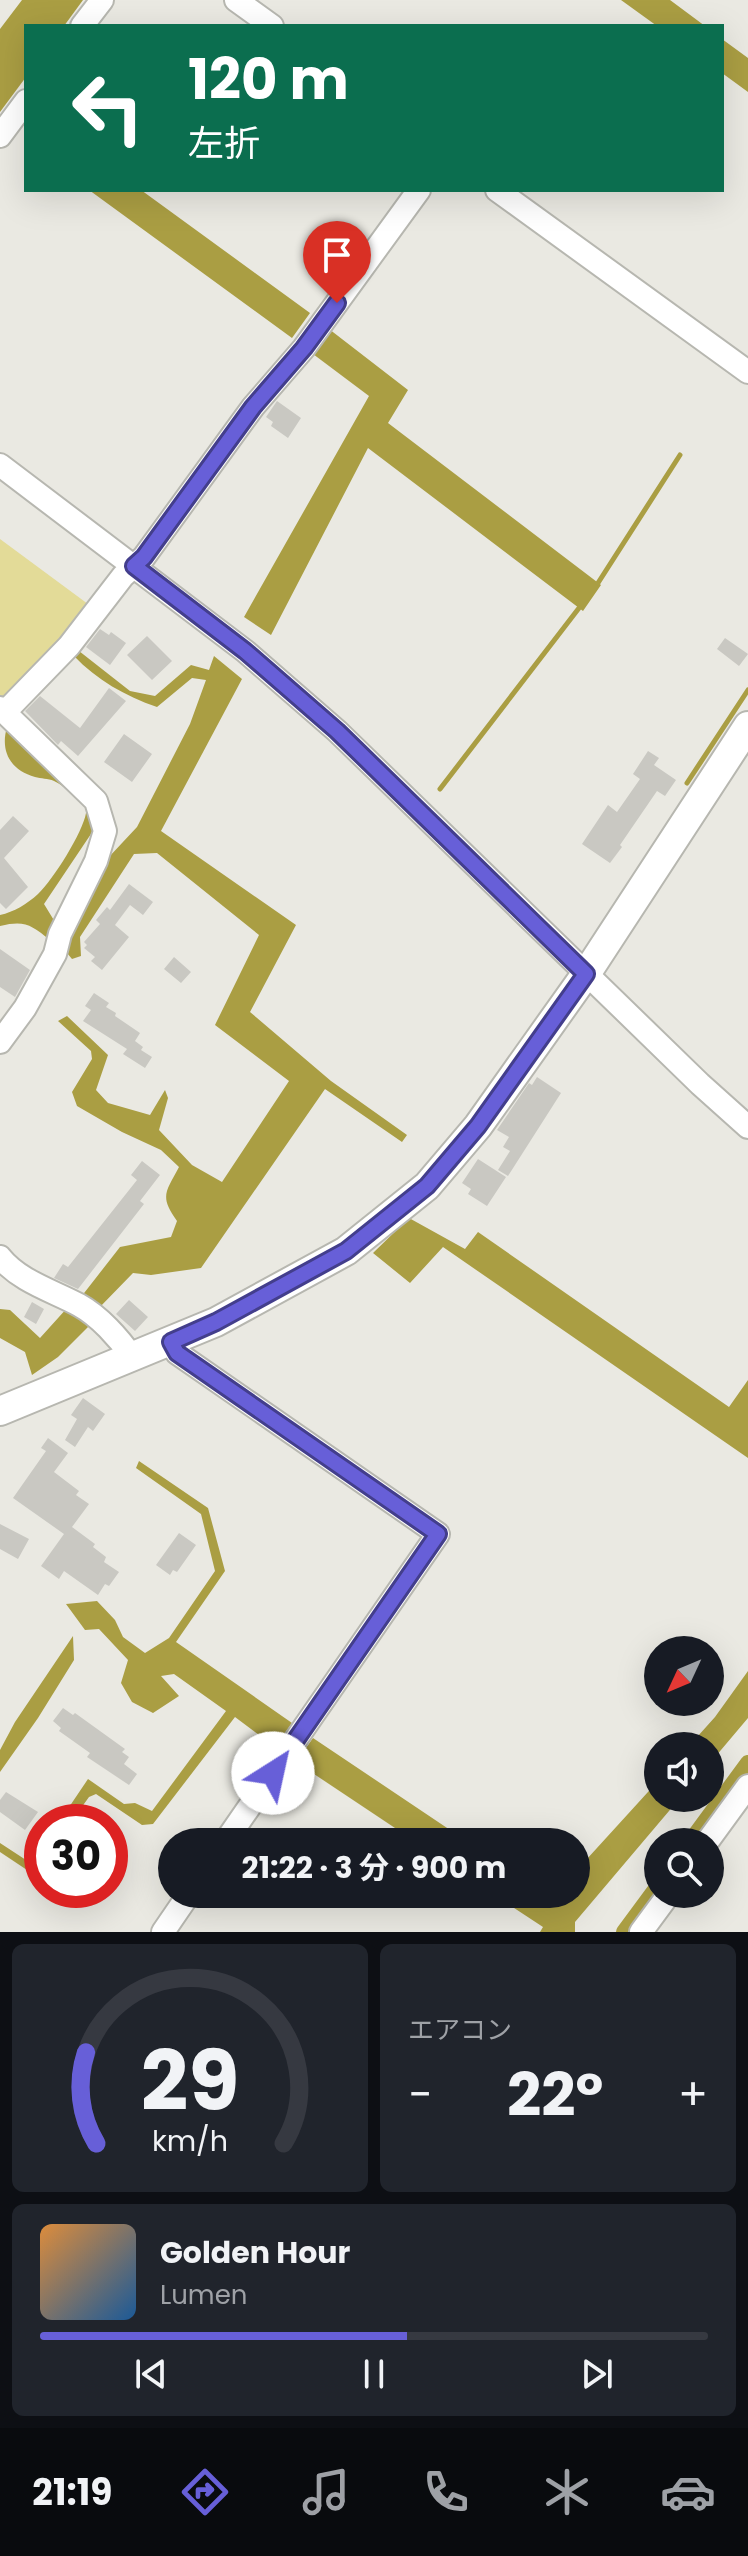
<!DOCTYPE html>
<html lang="ja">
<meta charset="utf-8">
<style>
:root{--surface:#171b24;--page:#20242c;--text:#f1f3f6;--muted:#9ea1a6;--line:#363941;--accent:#675fd8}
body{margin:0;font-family:Poppins,"Noto Sans JP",sans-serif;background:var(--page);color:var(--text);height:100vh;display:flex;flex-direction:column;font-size:30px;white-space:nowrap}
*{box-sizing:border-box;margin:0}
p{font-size:26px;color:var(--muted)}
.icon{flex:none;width:44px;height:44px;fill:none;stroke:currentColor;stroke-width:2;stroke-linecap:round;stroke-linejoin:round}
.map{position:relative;height:1932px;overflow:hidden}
.details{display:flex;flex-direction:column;gap:12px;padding:12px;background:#0d0f14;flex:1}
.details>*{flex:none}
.banner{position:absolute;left:24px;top:24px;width:700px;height:168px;border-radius:0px;box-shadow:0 8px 32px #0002;background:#0b6e4f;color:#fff;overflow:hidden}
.needle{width:52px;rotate:226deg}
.fabs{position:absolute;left:644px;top:1636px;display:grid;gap:16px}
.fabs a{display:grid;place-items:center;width:80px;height:80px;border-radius:50%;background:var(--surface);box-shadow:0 8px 32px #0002;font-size:40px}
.speed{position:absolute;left:24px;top:1804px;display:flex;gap:16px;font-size:40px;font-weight:700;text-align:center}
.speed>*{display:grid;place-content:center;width:104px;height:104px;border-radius:50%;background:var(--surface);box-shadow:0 8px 32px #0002;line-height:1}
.speed .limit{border:12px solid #d22;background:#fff;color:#111}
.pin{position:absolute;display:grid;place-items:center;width:68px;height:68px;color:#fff;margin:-82px -34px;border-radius:50% 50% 50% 0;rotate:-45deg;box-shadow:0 0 8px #0007}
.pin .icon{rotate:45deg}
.me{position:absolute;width:88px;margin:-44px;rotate:35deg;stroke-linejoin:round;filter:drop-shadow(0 0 6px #0008)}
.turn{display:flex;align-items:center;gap:28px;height:168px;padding:0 32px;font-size:36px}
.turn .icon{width:104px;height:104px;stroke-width:2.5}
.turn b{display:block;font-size:56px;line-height:68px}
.big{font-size:60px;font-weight:700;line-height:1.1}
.details .card{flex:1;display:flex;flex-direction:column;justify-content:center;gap:12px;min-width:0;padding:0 28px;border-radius:12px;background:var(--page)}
.details .dial{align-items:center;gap:0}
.dial svg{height:208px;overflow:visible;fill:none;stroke:var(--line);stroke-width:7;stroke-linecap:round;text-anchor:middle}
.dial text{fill:var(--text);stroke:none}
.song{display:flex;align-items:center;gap:24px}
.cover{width:96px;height:96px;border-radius:12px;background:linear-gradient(135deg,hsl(30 70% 55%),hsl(210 70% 35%))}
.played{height:8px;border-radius:4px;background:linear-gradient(90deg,var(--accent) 55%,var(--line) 55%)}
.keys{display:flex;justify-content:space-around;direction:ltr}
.heat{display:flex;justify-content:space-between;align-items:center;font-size:44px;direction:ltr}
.details .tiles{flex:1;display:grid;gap:12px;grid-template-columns:1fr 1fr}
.card:last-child{grid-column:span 2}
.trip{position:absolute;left:158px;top:1828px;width:432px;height:80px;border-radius:40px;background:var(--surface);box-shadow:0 8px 32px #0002;font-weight:700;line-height:80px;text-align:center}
.dock{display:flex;height:128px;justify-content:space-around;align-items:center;background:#090b0e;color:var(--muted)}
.dock .icon{width:56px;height:56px}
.dock .selected{color:var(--accent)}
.dock b{font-size:36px;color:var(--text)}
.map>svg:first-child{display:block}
</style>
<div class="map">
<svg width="748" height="1932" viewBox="0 0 748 1932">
<rect width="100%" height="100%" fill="#eae9e2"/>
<path fill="#e3db98" d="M0 539 92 607 3 703 0 700Z"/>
<path fill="#aa9e43" d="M22 0H83L64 26H26V77L0 112V29Z
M621 0H670L705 26H657Z
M722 39 748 58V92L722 73Z
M89 190H141L310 313 292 338Z
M329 329 408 390 388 423 601 585 583 611 368 448 271 635 244 617 369 396 313 354Z
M79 651 130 691 155 696 191 665 209 670 214 656 242 679 161 831 296 925 250 1012 331 1081 407 1135 402 1142 325 1089 201 1268 151 1275 133 1273 98 1309 81 1297 120 1247 171 1237 177 1221C159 1196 166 1192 179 1167L161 1150 122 1132 77 1106 72 1092 92 1059 91 1051 58 1021 67 1016 108 1055 96 1090 108 1103 150 1115 165 1090 168 1098 159 1130 192 1165 222 1182 289 1081 215 1025 259 935 157 853 134 854 80 937 81 956 72 959 62 947 108 858 137 827 190 724 206 680 192 678 157 707C125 696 97 680 74 656Z
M7 727 80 800C72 794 63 785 54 781 48 778 41 779 35 777 10 770 0 751 7 727Z
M95 811 97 825 44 904 55 922 50 940C31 925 25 920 0 926V915C14 912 27 904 38 894 53 880 83 832 86 813Z
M409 1218 465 1249 478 1232 729 1407 748 1380V1458L443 1247 410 1283 373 1253Z
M68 1307 91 1324 58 1357 32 1375 25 1352 0 1338V1309L10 1310 40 1338Z
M139 1461 208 1508 225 1571 176 1642 292 1723 275 1747 235 1717 153 1824 142 1825 96 1794 89 1797 71 1822H59L88 1779 124 1804 135 1803 152 1811 226 1711 174 1674 161 1676 179 1696 153 1713 132 1702 121 1683 128 1660 99 1629 85 1630 66 1604 97 1601 115 1620 123 1637 145 1653 169 1638 215 1571 201 1514 136 1468Z
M73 1636 74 1660 38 1718 0 1772V1750L15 1722Z
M748 1671V1718L710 1763V1746H689L715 1717Z
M313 1738 468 1842H416L296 1762Z
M658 1781V1798H680L575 1922V1932H540L543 1927 493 1894H545L551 1898 555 1894H576V1871Z
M0 1843 26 1860 35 1858 42 1848V1863L37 1870H27L0 1852Z"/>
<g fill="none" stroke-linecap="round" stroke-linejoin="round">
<path stroke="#aa9e43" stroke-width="5" d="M598 583 680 455
M687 783 748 690
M440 789 579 608"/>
<path stroke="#aa9e43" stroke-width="16" d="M690 1842 748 1763
M624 1932 658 1886"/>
</g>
<path fill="#c9c8c2" d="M277 401 301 418 288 438 271 426 273 422 266 417Z
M100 629 109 635 111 632 126 643 110 665 86 647Z
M147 636 172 661 152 680 127 655Z
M725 638 748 654 739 666 717 649Z
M109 688 126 701 78 756 61 741 58 745 25 711 40 696 80 728Z
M124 734 152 754 132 782 104 762Z
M648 751 659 758 654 765 676 780 665 796 657 791 620 845 622 847 610 863 582 844 608 805 617 812 640 779 633 774Z
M13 816 29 831 4 858 28 887 6 909 0 903V830Z
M129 884 153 902 143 915 130 905 115 925 129 937 102 970 91 961 95 957 84 948 87 945 84 942 100 924 96 920 107 907 110 910Z
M0 949 30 970 15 997 0 987Z
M174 957 191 972 181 983 164 969Z
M94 993 109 1003 106 1007 116 1013 115 1016 140 1033 135 1041 143 1047 141 1050 152 1057 145 1068 123 1054 127 1049 83 1021 91 1010 85 1006Z
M537 1077 561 1093 508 1176 498 1170 510 1151 503 1147 509 1137 497 1130 529 1083 532 1085Z
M478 1159 506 1177 487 1206 468 1194 471 1189 462 1183Z
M142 1161 160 1175 140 1201 144 1204 78 1289 54 1278 63 1264 68 1267 137 1180 131 1175Z
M129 1300 148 1317 135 1331 116 1314Z
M32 1302 44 1309 36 1324 24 1317Z
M83 1398 105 1414 93 1431 88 1427 75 1447 65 1440 77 1419 71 1415Z
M48 1438 68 1453 54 1472 79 1491 76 1495 89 1504 72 1527 95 1544 93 1547 106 1557 104 1562 119 1572 109 1586 105 1584 98 1595 64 1571 59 1579 41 1566 64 1534 13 1498 46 1451 41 1448Z
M0 1524 29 1539 18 1559 0 1549Z
M179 1533 196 1545 177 1572 173 1570 170 1575 156 1565Z
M63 1708 73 1715 75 1713 125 1749 122 1752 129 1757 124 1764 137 1774 129 1785 87 1757 90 1753 59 1731 61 1728 53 1721Z
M6 1792 38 1812 25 1830 0 1812V1800Z"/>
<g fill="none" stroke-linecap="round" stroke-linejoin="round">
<g stroke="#b7b7b0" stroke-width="26">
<path id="minor" d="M236 0 272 26
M82 26 102 0
M0 136 26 101
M497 190 748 372
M0 465 245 651 337 731 700 1084 748 1127
M0 708 96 801 105 831 96 861 60 934 55 954 25 1008 0 1042
M5 712 69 646 123 576 144 557 253 407 304 348 419 190
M0 1257C19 1281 53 1291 79 1305 99 1316 119 1338 132 1357
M171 1342 177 1353 438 1534 225 1842
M707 1842 748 1786
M163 1932 189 1894
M641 1932 669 1894"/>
</g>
<g stroke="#b7b7b0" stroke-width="32">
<path id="major" d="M0 1411 216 1322 346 1251 427 1186 478 1126 586 974 748 726"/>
</g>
<use href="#minor" stroke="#fff" stroke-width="22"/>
<use href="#major" stroke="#fff" stroke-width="28"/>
</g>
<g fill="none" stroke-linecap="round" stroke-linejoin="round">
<g stroke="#433e8c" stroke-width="20">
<path id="route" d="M273 1773 438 1534 177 1353 171 1342 216 1322 346 1251 427 1186 478 1126 586 974 337 731 245 651 134 566 144 557 253 407 304 348 337 303"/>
</g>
<use href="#route" stroke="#675fd8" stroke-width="14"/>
</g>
</svg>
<div class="fabs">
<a><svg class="needle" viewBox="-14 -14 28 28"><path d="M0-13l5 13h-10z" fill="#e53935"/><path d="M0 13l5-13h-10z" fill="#9ea1a6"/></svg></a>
<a><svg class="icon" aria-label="sound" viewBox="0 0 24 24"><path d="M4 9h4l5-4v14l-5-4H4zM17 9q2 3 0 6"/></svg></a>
<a><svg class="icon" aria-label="search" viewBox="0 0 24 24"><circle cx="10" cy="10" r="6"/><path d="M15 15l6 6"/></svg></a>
</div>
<div class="speed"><div class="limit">30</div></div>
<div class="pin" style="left:337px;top:303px;background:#d93025"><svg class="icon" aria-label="arrive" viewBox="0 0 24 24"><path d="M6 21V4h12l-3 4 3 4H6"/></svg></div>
<svg class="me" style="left:273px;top:1773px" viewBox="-20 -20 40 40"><circle r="19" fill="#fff"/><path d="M0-13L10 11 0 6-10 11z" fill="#675fd8"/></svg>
<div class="trip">21:22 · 3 分 · 900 m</div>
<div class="banner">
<div class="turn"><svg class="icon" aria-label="left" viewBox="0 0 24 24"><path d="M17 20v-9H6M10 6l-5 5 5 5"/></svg><div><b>120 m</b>左折</div></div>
</div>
</div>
<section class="details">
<div class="tiles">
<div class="card dial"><svg viewBox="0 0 100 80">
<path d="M14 69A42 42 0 1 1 86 69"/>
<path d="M14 69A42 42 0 0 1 10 34" stroke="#675fd8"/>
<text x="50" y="56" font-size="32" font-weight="700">29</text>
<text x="50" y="72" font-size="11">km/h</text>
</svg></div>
<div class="card"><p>エアコン</p>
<div class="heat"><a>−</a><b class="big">22°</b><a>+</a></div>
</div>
<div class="card">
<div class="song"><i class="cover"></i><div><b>Golden Hour</b><p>Lumen</p></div></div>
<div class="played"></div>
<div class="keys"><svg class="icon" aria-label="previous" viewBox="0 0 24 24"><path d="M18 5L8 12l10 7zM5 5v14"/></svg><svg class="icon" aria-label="pause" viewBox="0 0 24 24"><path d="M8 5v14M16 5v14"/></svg><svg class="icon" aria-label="next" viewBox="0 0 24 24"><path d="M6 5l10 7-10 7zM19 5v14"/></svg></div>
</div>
</div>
</section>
<nav class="dock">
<b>21:19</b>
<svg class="icon selected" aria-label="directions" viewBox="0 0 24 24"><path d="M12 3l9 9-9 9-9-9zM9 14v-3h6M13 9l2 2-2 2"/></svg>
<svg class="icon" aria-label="music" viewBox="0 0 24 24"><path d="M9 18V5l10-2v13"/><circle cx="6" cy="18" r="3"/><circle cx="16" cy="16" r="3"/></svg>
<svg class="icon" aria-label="phone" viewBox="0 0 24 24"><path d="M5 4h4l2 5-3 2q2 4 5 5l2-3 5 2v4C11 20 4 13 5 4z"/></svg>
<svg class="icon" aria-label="climate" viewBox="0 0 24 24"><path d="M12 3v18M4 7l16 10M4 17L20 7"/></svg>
<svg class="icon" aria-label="car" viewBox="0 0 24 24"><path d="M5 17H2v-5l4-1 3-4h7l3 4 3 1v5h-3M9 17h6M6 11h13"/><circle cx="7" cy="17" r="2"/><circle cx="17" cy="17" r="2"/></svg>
</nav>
